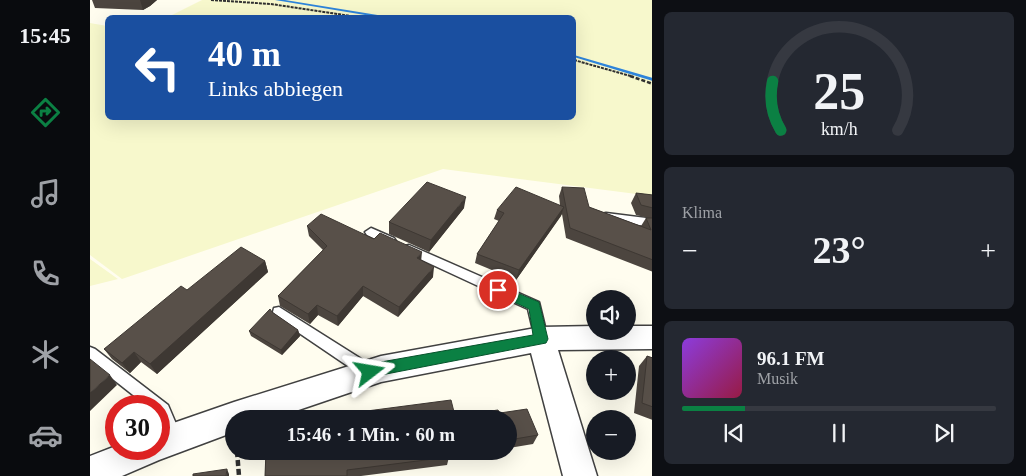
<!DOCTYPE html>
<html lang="de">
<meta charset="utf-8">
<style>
:root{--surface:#171b24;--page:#242831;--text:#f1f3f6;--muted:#9ea1a6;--line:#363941;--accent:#0b8043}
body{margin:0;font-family:Georgia,serif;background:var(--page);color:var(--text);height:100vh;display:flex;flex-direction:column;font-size:19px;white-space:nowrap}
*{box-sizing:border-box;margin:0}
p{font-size:16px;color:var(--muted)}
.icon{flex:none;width:28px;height:28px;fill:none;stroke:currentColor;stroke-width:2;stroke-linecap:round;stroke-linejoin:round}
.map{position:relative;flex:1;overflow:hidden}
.sheet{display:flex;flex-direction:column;gap:12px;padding:12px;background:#0d0f14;width:374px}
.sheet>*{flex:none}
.guide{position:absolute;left:15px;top:15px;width:471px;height:105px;border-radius:8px;box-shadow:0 5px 20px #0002;background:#1a4fa0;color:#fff;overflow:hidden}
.tools{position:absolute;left:496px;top:290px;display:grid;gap:10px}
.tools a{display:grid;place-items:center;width:50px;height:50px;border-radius:50%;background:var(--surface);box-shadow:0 5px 20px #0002;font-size:25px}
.speed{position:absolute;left:15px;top:395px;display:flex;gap:10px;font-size:25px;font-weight:700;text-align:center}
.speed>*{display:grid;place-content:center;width:65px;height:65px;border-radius:50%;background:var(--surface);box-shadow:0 5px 20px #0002;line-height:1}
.speed .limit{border:8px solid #d22;background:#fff;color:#111}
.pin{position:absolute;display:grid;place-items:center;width:42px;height:42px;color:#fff;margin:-21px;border:2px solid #fff;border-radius:50%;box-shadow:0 1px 5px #0007}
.me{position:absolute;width:55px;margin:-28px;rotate:76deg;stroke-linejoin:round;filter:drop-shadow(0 0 4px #0008)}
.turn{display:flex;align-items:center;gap:18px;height:105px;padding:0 20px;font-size:22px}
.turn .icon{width:65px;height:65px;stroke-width:2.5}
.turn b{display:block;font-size:35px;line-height:42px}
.big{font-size:38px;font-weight:800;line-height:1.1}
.sheet .card{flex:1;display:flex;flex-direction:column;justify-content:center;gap:8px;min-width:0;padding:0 18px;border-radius:8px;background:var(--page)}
.sheet .dial{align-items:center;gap:0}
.dial svg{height:130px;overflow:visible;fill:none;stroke:var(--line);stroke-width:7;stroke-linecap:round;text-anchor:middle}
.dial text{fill:var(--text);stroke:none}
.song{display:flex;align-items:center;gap:15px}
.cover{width:60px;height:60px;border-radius:8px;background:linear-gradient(135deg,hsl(270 70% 55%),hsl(340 70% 35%))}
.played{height:5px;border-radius:2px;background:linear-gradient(90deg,var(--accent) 20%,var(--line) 20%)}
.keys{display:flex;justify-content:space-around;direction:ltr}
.heat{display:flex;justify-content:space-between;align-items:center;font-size:28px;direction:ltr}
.trip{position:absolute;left:135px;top:410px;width:292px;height:50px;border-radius:25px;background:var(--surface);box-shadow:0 5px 20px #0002;font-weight:800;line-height:50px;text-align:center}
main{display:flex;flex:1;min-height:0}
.menu{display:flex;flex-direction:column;width:90px;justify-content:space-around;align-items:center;background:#090b0e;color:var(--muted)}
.menu .icon{width:35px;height:35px}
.menu .current{color:var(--accent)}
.menu b{font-size:22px;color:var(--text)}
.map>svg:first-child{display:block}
</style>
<main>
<nav class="menu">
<b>15:45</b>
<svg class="icon current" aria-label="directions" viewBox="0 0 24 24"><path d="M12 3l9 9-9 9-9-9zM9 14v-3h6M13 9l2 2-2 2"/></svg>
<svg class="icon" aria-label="music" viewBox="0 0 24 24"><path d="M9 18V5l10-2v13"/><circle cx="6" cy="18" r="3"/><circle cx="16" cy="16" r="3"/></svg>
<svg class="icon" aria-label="phone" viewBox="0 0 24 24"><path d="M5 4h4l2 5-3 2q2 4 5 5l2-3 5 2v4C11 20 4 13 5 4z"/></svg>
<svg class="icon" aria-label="climate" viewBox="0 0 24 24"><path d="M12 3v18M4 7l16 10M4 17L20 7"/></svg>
<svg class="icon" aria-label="car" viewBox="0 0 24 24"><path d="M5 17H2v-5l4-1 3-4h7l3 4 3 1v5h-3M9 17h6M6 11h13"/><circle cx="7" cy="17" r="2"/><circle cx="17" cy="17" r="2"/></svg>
</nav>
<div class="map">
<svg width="563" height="476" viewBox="0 0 563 476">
<rect width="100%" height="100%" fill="#fffdef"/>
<path fill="#f7f8cc" d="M112 0H562V196L353 169 32 279 0 255V23L17 26 18 118H484V18L78 17Z
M0 259 28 279 0 286Z"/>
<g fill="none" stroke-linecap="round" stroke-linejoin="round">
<path fill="#2e84da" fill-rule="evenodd" d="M185 0H195L306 18H293Z
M484 55 563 78V81L484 57Z"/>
<g stroke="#414141" stroke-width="3">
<path id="lane" d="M516 213 563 219V227L512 220 511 217 512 214Z
M281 228 304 238 306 241 304 244H296L277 235 275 232Z
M319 245 449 302 458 339 456 343 451 345 446 343 438 309 315 252 313 249 315 246Z
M189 307 284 367 286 372 284 377 279 378 274 377 184 316 183 312 184 308Z
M0 347 5 349 78 405 92 438 90 444 84 446 78 444 69 419V406H57L0 361Z"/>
</g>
<g stroke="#414141" stroke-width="3">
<path id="street" d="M505 326V331H538V326H563V349L468 350 507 476H473L441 353 291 382 182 419H144V432L69 460 32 476H0V456L26 446V449H69V428L144 402 291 356 451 327Z"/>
</g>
<path stroke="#303030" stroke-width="2" stroke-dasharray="3 1" stroke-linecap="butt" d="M121 0 181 4 274 18
M484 60 544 77"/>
<path stroke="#303030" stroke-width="2.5" stroke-dasharray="4 2" stroke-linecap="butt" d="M540 76 563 84"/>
<path stroke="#303030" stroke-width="4.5" stroke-dasharray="6 3" stroke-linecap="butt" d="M147 451 149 476"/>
<use href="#lane" fill="#fff" fill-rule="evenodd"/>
<use href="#street" fill="#fff" fill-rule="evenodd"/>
</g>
<path fill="#4c453f" d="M2 0H67L60 6 53 10 5 8Z
M472 187 499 207 551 226 556 218H559L546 215 541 203 546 193 563 195V272L476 238 472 214 426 280 385 263 387 254 409 221 404 219 407 210 470 205 469 196Z
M374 208 339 252 299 234V222Z
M217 226 284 239 331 260 343 277 308 317 273 296 248 326 228 315 220 324 190 306 188 296 233 250 219 236Z
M175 261 178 272 67 374 51 362 40 373 22 359 14 349 97 290Z
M182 312 208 330 210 336 192 355 161 336 159 331Z
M557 356 563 358V420L544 413 549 366Z
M410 413 448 435 443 444 419 448V419L365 416Z
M176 451H397L359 457 357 465 271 476H175Z"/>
<path fill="#3e3833" d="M50 0H67L60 6 53 10Z
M376 197 374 208 339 252 341 240Z
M474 207 471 216 426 280 429 270Z
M332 252 331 262 327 258Z
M175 261 178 272 67 374 60 364Z
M344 267 343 277 308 317 309 307Z
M273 286V296L248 326 247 316Z
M227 305 228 315 220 324 218 314Z
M208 330 210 336 192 355 191 350Z
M44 352 51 362 40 373 32 363Z
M20 375 27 385 0 411V393Z
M137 469 139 474V476H136Z"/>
<path fill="#585049" stroke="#3e3833" d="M337 182 376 197 341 240 299 222Z
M426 187 474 207 429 270 387 254 414 213 407 210Z
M472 187 494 188 499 207 561 230 556 218H563V260L480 228Z
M546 193 563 195V208L551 205Z
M231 214 284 239 290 233 332 252 327 258 344 267 309 307 273 286 247 316 227 305 218 314 188 296 237 246 217 226Z
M151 247 175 261 60 364 44 352 32 363 14 349 91 286 97 290Z
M180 309 182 312 208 330 191 350 159 331Z
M557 356 563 358V407L552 403Z
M0 359 20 375 0 393Z
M361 400 365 416 408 410 410 413 437 409 448 435 419 440V419H231V417Z
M176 451H358L359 457 257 470V476H175Z
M137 469 136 476H103V474Z"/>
<path fill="#0b8043" stroke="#07532c" d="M408 285 449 302 458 339 456 343 291 375 280 379 275 377 273 372 275 368 291 362 443 335 439 309 404 293 402 290 404 286Z"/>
</svg>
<div class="tools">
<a><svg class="icon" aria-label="sound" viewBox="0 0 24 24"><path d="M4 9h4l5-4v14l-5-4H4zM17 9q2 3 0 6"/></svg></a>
<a>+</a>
<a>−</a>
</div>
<div class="speed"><div class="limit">30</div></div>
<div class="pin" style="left:408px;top:290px;background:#d93025"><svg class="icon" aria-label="arrive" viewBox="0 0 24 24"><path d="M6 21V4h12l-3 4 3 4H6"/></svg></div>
<svg class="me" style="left:280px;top:372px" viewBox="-20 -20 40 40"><path d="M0-17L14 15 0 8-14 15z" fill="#0b8043" stroke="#fff" stroke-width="4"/></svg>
<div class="trip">15:46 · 1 Min. · 60 m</div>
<div class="guide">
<div class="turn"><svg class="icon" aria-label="left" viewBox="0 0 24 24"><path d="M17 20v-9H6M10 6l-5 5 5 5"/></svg><div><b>40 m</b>Links abbiegen</div></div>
</div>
</div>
<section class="sheet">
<div class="card dial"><svg viewBox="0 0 100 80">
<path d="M14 69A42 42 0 1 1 86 69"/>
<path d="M14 69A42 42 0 0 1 9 39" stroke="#0b8043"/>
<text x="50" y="56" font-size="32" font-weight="700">25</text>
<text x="50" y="72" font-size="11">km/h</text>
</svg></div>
<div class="card"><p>Klima</p>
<div class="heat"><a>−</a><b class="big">23°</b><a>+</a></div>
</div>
<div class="card">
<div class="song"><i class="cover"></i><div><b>96.1 FM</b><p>Musik</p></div></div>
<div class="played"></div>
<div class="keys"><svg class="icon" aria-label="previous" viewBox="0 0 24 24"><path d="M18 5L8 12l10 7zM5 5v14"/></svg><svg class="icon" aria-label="pause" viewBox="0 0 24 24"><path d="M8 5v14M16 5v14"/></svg><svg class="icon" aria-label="next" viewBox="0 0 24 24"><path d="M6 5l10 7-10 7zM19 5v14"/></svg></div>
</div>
</section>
</main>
